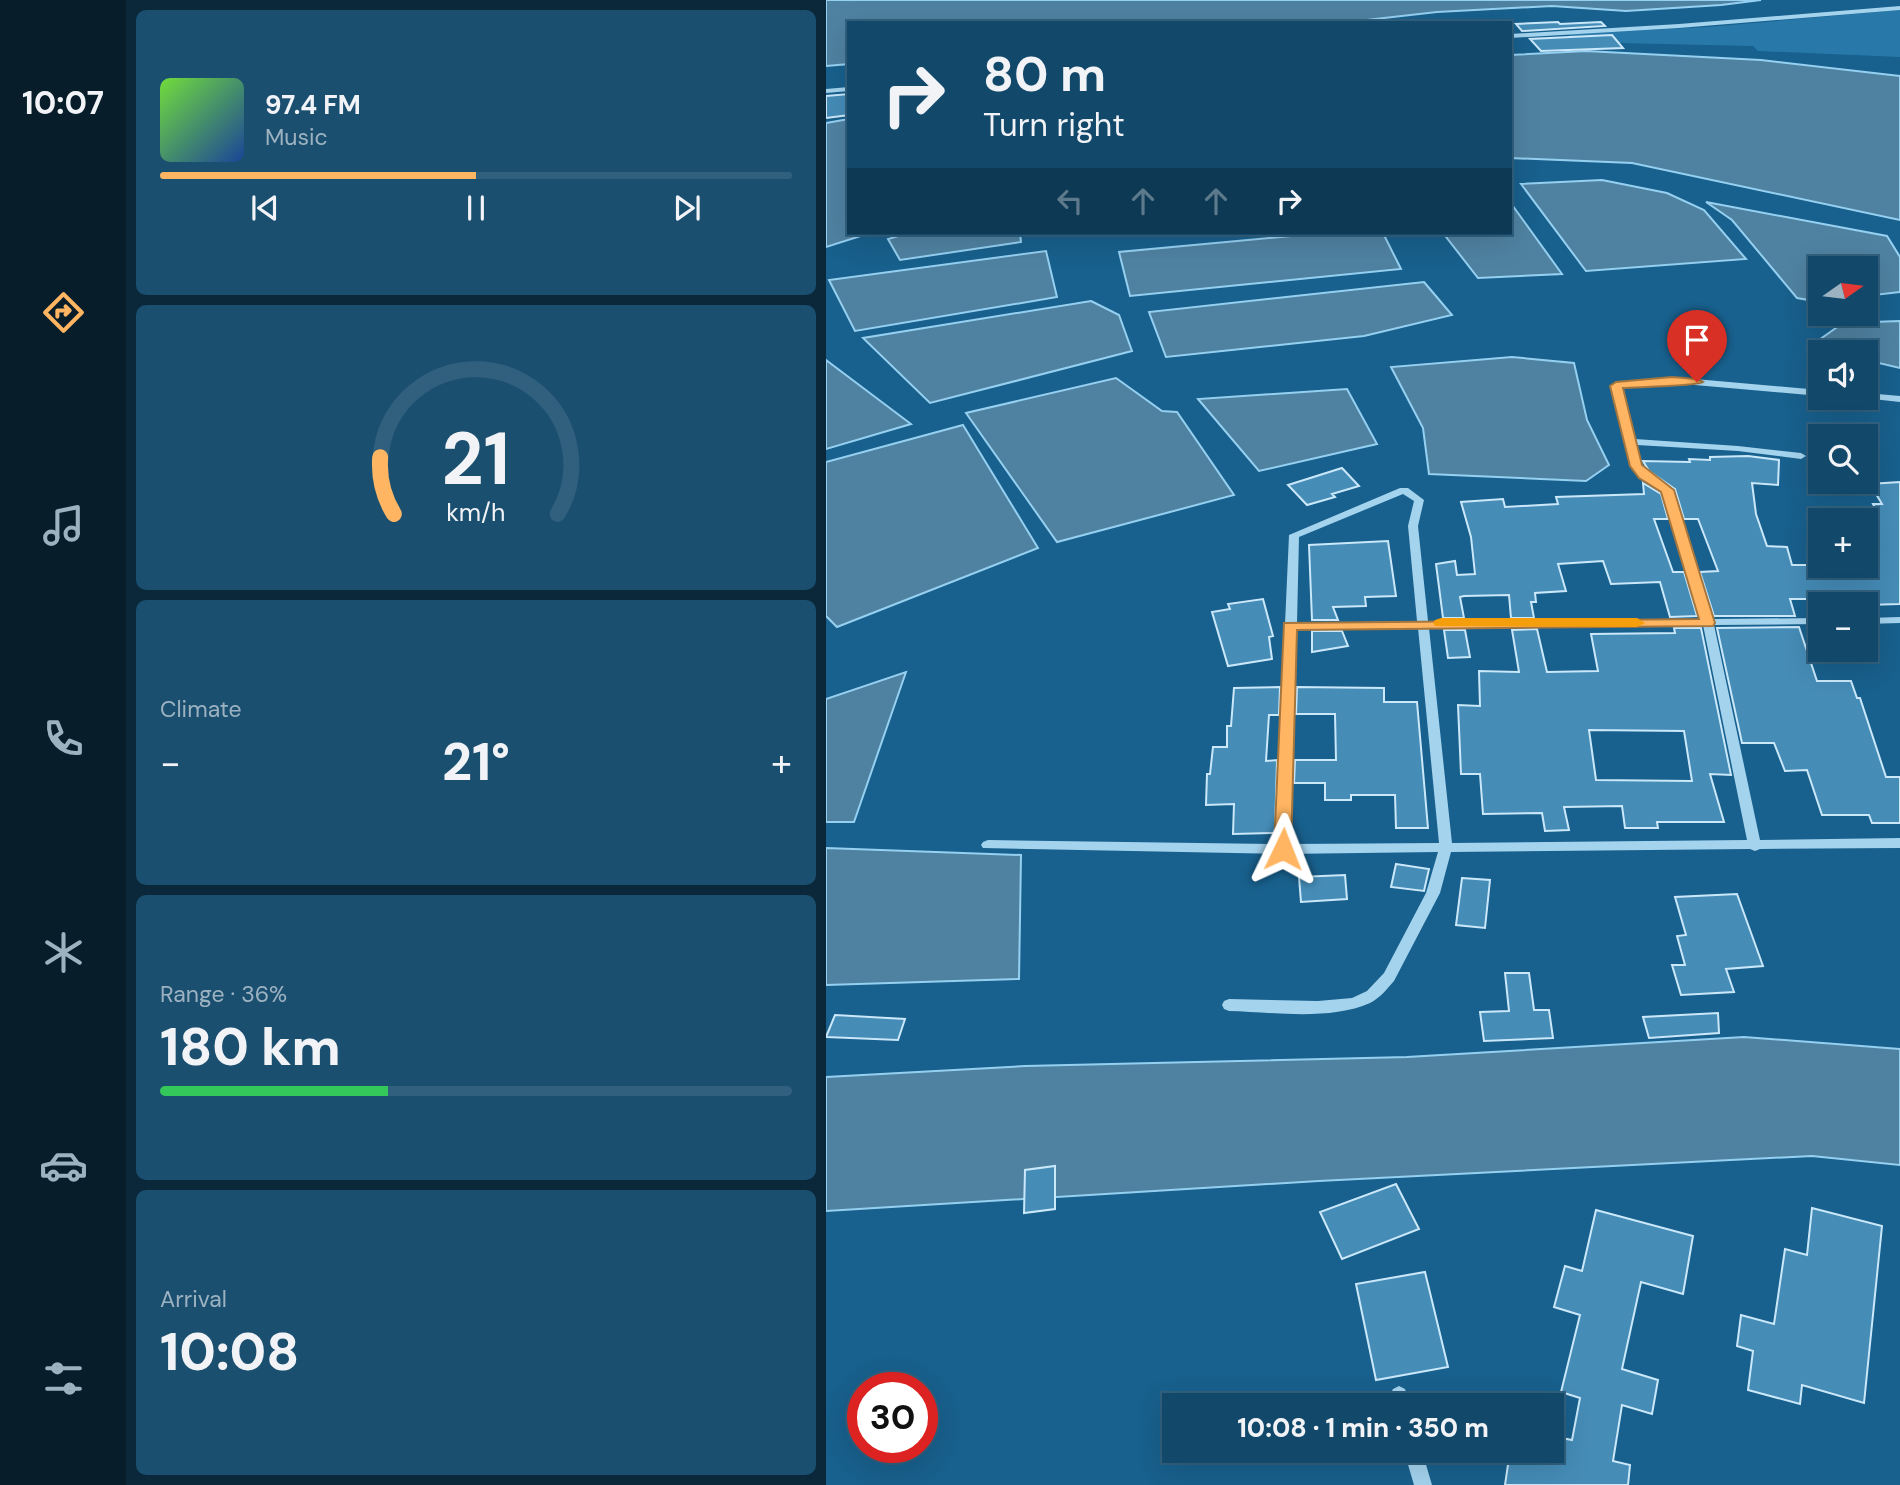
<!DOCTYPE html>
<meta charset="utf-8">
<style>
:root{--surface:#12486a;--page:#1b4f70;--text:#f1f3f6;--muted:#9cb2c1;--line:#31607e;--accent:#ffb561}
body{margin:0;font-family:"DM Sans",sans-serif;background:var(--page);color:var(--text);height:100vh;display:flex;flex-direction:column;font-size:26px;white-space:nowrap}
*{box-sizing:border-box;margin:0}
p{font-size:23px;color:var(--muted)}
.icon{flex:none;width:38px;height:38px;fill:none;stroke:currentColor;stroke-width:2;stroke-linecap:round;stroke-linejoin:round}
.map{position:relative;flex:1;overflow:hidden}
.panel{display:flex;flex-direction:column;gap:10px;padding:10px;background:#0a283a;width:700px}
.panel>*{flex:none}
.banner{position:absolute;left:21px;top:21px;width:665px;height:214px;border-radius:0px;box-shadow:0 7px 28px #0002,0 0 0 2px var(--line);background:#12486a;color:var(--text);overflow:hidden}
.needle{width:46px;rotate:76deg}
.buttons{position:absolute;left:982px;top:256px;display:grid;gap:14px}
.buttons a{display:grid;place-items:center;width:70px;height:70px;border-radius:0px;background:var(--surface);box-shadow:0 7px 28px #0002,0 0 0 2px var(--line);font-size:35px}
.speed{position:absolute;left:21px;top:1372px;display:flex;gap:14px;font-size:35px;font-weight:700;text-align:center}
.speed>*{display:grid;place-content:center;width:91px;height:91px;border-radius:50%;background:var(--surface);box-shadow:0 7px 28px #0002,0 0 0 2px var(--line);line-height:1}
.speed .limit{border:10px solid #d22;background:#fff;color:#111}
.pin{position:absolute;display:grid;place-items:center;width:60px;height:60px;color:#fff;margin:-72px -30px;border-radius:50% 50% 50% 0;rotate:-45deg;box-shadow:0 0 7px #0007}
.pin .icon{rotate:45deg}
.me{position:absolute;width:77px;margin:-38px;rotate:2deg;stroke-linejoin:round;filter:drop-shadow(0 0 5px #0008)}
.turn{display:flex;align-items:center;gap:24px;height:147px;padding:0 21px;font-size:32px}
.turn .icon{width:91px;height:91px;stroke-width:2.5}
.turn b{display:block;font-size:49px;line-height:60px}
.lanes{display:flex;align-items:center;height:66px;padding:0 21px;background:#0003;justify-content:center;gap:35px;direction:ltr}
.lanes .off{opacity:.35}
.big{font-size:52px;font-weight:800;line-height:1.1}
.panel .card{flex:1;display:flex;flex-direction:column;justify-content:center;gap:10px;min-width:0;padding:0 24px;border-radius:10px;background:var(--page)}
.panel .dial{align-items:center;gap:0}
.dial svg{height:182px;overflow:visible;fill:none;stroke:var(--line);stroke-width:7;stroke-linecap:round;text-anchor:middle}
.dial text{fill:var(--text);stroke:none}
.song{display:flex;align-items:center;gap:21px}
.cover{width:84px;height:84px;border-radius:10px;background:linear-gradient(135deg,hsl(100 70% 55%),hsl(220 70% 35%))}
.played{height:7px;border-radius:4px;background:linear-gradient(90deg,var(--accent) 50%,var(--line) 50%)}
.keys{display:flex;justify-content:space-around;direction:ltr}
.heat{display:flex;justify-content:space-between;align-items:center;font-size:38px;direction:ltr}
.charge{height:10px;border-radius:5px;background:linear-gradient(90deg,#34c759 36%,var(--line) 0)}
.trip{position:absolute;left:336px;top:1393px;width:402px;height:70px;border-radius:0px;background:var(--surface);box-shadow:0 7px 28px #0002,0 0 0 2px var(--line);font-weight:800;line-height:70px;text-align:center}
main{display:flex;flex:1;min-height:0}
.menu{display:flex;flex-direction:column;width:126px;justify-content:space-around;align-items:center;background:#071d2a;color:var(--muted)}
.menu .icon{width:49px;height:49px}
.menu .on{color:var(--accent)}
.menu b{font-size:32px;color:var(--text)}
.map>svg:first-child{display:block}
</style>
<main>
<nav class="menu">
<b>10:07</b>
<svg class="icon on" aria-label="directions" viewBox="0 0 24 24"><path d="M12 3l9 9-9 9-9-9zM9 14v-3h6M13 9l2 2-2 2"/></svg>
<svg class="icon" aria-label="music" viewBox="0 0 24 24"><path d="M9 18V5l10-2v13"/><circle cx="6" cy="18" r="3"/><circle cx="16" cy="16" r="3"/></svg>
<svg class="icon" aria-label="phone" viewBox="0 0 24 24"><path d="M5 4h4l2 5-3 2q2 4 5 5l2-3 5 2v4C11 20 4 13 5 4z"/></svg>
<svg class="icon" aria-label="climate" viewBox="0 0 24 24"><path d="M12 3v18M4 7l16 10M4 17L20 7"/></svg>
<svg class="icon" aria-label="car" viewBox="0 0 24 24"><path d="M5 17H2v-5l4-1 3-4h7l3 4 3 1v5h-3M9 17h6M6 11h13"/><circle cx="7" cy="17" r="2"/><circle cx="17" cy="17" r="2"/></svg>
<svg class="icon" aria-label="filters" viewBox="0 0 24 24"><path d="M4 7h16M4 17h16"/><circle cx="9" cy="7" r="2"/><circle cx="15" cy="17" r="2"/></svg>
</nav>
<section class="panel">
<div class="card">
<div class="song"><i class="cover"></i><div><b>97.4 FM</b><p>Music</p></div></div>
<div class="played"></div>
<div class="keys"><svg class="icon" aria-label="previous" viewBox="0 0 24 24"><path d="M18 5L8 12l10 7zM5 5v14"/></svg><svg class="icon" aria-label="pause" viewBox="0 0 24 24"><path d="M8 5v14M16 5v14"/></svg><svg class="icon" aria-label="next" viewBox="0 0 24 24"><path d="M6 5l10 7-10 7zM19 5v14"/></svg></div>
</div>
<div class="card dial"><svg viewBox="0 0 100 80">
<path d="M14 69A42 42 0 1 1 86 69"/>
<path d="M14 69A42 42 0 0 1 8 44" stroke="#ffb561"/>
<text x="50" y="56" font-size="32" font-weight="700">21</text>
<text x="50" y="72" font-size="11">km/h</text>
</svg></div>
<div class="card"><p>Climate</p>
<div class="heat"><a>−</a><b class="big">21°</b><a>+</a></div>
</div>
<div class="card"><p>Range · 36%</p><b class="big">180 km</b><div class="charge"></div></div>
<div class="card"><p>Arrival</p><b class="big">10:08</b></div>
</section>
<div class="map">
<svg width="1074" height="1485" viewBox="0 0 1074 1485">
<rect width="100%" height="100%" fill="#18608d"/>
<path fill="#2879a9" d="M1074 10V57L932 51 927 46 749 42 742 34 882 27Z"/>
<path fill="#4f82a1" stroke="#96d0f1" stroke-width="2" d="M0 0H935L895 5 800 11 726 6 611 12 514 23H23V64L0 66Z
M760 51 935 60 1074 76V220L806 163 684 158V55Z
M23 119V233H44L0 247V123Z
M776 180 841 193 878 210 920 259 760 271 695 184Z
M684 202 736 274 652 278 617 233H684Z
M880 202 1061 236 1074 257V292L1040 296V268H994V302L971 298 906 220Z
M83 233H194L195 242 74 260 62 239Z
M497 233H557L575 269 304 296 293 252Z
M220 251 231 297 29 331 3 280Z
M598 282 626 315 538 336 340 357 323 312Z
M265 301 293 315 306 351 104 403 37 338Z
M1074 321V368L1040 360V352H1003L983 347 1017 323Z
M686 357 748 363 761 420 783 465 760 481 603 474 597 428 565 367Z
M0 360 85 424 0 449Z
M290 378 336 411 351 412 408 495 231 542 140 413Z
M521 389 551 444 433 471 372 399Z
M137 425 212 548 11 627 0 616V462Z
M80 672 28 822H0V699Z
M0 848 195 855 193 979 0 985Z
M918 1037 1074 1049V1165L986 1156 493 1181 0 1211V1077L199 1066 581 1057Z"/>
<path fill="#458cb7" stroke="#cae8fa" stroke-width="2" fill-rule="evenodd" d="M732 22 734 24 775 22 779 26 696 31 690 24Z
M786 35 797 48 715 51 704 39Z
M23 94V115L0 118V96Z
M922 456 953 460 952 485 926 483 930 514 941 546 961 547 966 565H1040V513L1052 514 1047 504H1056L1044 484 1074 482V604L1040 605 1028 604 1026 599H964L969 616H888L874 572 892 571 872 519H858L849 489 823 471 817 461 864 462 863 459 884 460V457Z
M516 468 533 486 506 494 509 497 481 505 462 485Z
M817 483 835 494 842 519H828L847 572H858L871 616 844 617 834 582 785 584 777 561 732 564 740 591 709 593 710 602H705L708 618H685L683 595 638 596 634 597 638 618H617L610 564 629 561 631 575 649 574 645 537 635 502 677 499 679 507 732 504 730 497 818 494Z
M562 541 570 596 539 597 540 606 507 607 512 620H486L483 545Z
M437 599 447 636 443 637 446 659 402 666 386 612 404 609 402 604Z
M973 627 991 681H1025L1031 698H1034L1060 777H1074V823H1046L1043 815H996L981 770 959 771 948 743H916L891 628Z
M848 628H875L905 775 884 774 898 822H831L832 828H799L796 806 738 807 743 830 719 831 716 813 657 814 654 774H635L632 705 654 706 653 671 693 672 686 630 711 629 721 672 772 671 765 634 849 633ZM763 730 858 731 866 781 770 780Z
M618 630H639L644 657 622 658Z
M486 631H516L522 646 486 652Z
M454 687 453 715H443L440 761 451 760 449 833 407 834 408 804 380 805 381 774H384L387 747H401V726H405L408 688Z
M471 687 558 688V702H591L602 828H570L569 795H525V800H499V783H468L469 760H510L509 714H470Z
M570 864 603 869 598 891 565 887Z
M519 875 521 899 475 902 473 877Z
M636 878 664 880 659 928 630 925Z
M911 894 937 966 900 969 908 992 855 995 846 965H859L851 936 860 935 849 897Z
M679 973H703L708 1010H723L727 1038 658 1041 654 1012 683 1011Z
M892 1013 893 1033 823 1038 817 1017Z
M9 1015 79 1019 72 1040 0 1037Z
M229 1166V1209L198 1213 199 1170Z
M570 1184 593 1229 516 1259 494 1212Z
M986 1208 1056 1226 1038 1403 976 1385 974 1404 922 1390 927 1351 911 1346 915 1315 948 1324 959 1249 981 1255Z
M770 1210 867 1236 857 1294 815 1282 796 1369 832 1380 826 1414 796 1405 787 1461 804 1465 802 1485H679L684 1451H726V1436L746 1440 754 1398 735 1392 754 1315 728 1307 739 1266 756 1271Z
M599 1272 622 1367 550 1380 530 1284Z"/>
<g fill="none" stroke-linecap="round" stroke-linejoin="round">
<path fill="#a4d3ee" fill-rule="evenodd" d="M1074 6V10L853 28 684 38V34L853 24Z
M23 87V91L0 93V89Z
M846 377 994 390V396L846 383 795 388 809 439 912 446 975 453 980 456 975 459 912 451 811 445 815 465 821 473 846 490 886 619 994 618V624L888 625 934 840 1074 838V848L934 849 929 851 924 849 625 852 614 893 568 981C561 989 554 998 544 1003 504 1021 446 1012 403 1011L398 1009 396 1005 398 1001 403 999 492 1001 526 998 541 991 558 973 600 893 612 852 457 854 157 848 155 845 157 842 162 840 451 844 459 628 457 626 459 624 463 535 574 488H582L598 500 592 526 602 621 875 619 837 492 813 477 805 465 785 386 790 383ZM577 494 588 501 582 526 591 621 471 623 473 537ZM877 625 921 840 626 843 603 628ZM592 628 613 843 464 844 470 629Z
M1040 393 1074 396V402L1037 398 1040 397Z
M1074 617V623L1040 624V618Z
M573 1386 579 1389 584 1405H566L564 1395 567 1389Z
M578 1451H596L606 1485H588Z"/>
</g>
<path fill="#ffb561" stroke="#a6763f" stroke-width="2" d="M846 377 871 379 877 382C872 386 810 387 797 388L816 465 848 490 889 623 887 626 471 630 465 849 463 853H451L448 849 458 623 873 619 835 492 813 478 804 466 784 386 790 382Z"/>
<path fill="#f59e0b" d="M615 618H811L819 623 811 627 609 626 607 623 609 620Z"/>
</svg>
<div class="buttons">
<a><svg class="needle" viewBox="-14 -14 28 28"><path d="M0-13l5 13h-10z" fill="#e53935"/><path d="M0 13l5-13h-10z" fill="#9cb2c1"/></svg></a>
<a><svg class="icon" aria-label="sound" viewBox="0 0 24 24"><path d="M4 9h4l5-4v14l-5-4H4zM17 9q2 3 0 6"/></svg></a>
<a><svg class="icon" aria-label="search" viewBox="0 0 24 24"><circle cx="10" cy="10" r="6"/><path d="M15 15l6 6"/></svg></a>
<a>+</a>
<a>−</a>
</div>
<div class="speed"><div class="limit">30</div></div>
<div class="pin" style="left:871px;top:382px;background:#d93025"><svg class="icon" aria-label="arrive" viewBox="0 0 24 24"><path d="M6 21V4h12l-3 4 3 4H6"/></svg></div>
<svg class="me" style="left:457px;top:849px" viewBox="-20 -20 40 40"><path d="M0-17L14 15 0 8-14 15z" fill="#ffb561" stroke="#fff" stroke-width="4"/></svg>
<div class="trip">10:08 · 1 min · 350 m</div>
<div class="banner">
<div class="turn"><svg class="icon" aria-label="right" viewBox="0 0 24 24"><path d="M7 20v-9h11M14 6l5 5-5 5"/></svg><div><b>80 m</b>Turn right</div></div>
<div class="lanes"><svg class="icon off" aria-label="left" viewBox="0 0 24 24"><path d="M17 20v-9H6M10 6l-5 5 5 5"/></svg><svg class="icon off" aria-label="ahead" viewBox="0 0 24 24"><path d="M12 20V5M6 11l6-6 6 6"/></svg><svg class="icon off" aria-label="ahead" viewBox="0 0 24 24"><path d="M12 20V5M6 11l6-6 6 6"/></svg><svg class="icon" aria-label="right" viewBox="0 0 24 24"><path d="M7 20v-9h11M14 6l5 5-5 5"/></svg></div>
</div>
</div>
</main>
